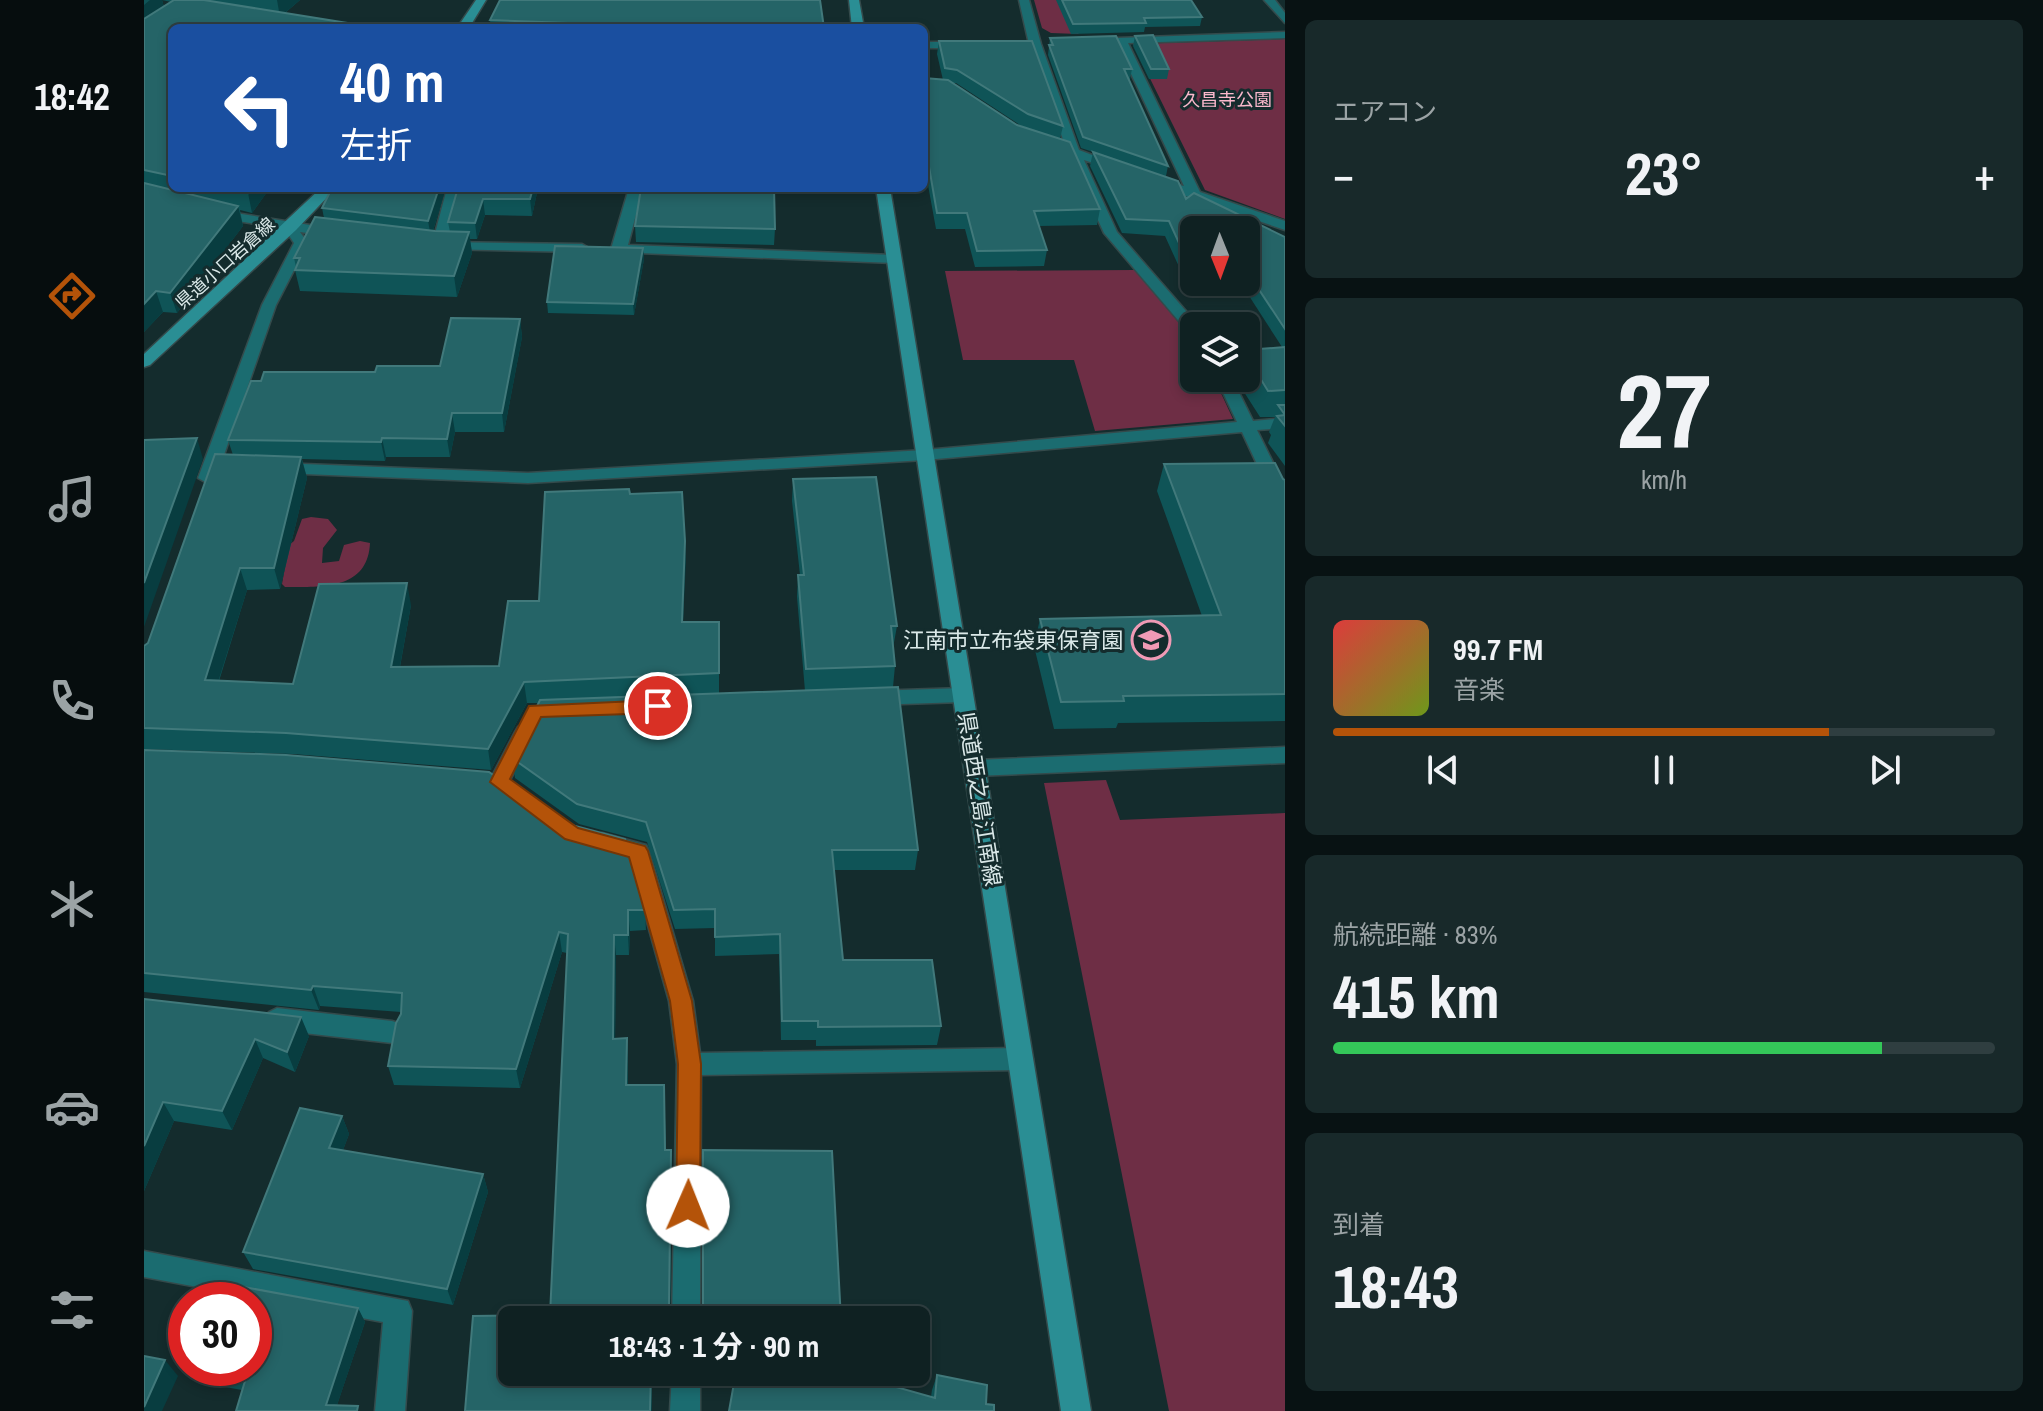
<!DOCTYPE html>
<html lang="ja">
<meta charset="utf-8">
<style>
:root{--surface:#0f2122;--page:#18292a;--text:#f1f3f6;--muted:#9ba3a5;--line:#2f3e40;--accent:#b45309}
body{margin:0;font-family:"Archivo Narrow","Noto Sans JP",sans-serif;background:var(--page);color:var(--text);height:100vh;display:flex;flex-direction:column;font-size:30px;white-space:nowrap}
*{box-sizing:border-box;margin:0}
p{font-size:26px;color:var(--muted)}
.icon{flex:none;width:44px;height:44px;fill:none;stroke:currentColor;stroke-width:2;stroke-linecap:round;stroke-linejoin:round}
.map{position:relative;flex:1;overflow:hidden}
.details{display:flex;flex-direction:column;gap:20px;padding:20px;background:#081213;width:758px}
.details>*{flex:none}
.banner{position:absolute;left:24px;top:24px;width:760px;height:168px;border-radius:12px;box-shadow:0 4px 12px #0003,0 0 0 2px var(--line);background:#1a4fa0;color:#fff;overflow:hidden}
.needle{width:52px;rotate:179deg}
.buttons{position:absolute;left:1036px;top:216px;display:grid;gap:16px}
.buttons a{display:grid;place-items:center;width:80px;height:80px;border-radius:12px;background:var(--surface);box-shadow:0 4px 12px #0003,0 0 0 2px var(--line);font-size:40px}
.speed{position:absolute;left:24px;top:1282px;display:flex;gap:16px;font-size:40px;font-weight:700;text-align:center}
.speed>*{display:grid;place-content:center;width:104px;height:104px;border-radius:50%;background:var(--surface);box-shadow:0 4px 12px #0003,0 0 0 2px var(--line);line-height:1}
.speed .limit{border:12px solid #d22;background:#fff;color:#111}
.pin{position:absolute;display:grid;place-items:center;width:68px;height:68px;color:#fff;margin:-34px;border:4px solid #fff;border-radius:50%;box-shadow:0 2px 8px #0007}
.me{position:absolute;width:88px;margin:-44px;rotate:1deg;stroke-linejoin:round;filter:drop-shadow(0 0 6px #0008)}
.turn{display:flex;align-items:center;gap:28px;height:168px;padding:0 40px;font-size:36px}
.turn .icon{width:104px;height:104px;stroke-width:2.5}
.turn b{display:block;font-size:56px;line-height:68px}
.big{font-size:60px;font-weight:700;line-height:1.1}
.details .card{flex:1;display:flex;flex-direction:column;justify-content:center;gap:12px;min-width:0;padding:0 28px;border-radius:12px;background:var(--page)}
.details .dial{align-items:center;gap:0}
.dial b{font-size:104px;line-height:1}
.song{display:flex;align-items:center;gap:24px}
.cover{width:96px;height:96px;border-radius:12px;background:linear-gradient(135deg,hsl(0 70% 55%),hsl(80 70% 35%))}
.played{height:8px;border-radius:4px;background:linear-gradient(90deg,var(--accent) 75%,var(--line) 75%)}
.keys{display:flex;justify-content:space-around;direction:ltr}
.heat{display:flex;justify-content:space-between;align-items:center;font-size:44px;direction:ltr}
.charge{height:12px;border-radius:6px;background:linear-gradient(90deg,#34c759 83%,var(--line) 0)}
.trip{position:absolute;left:354px;top:1306px;width:432px;height:80px;border-radius:12px;background:var(--surface);box-shadow:0 4px 12px #0003,0 0 0 2px var(--line);font-weight:700;line-height:80px;text-align:center}
main{display:flex;flex:1;min-height:0}
.tabs{display:flex;flex-direction:column;width:144px;justify-content:space-around;align-items:center;background:#060d0e;color:var(--muted)}
.tabs .icon{width:56px;height:56px}
.tabs .selected{color:var(--accent)}
.tabs b{font-size:36px;color:var(--text)}
.map>svg:first-child{display:block}
</style>
<main>
<nav class="tabs">
<b>18:42</b>
<svg class="icon selected" aria-label="directions" viewBox="0 0 24 24"><path d="M12 3l9 9-9 9-9-9zM9 14v-3h6M13 9l2 2-2 2"/></svg>
<svg class="icon" aria-label="music" viewBox="0 0 24 24"><path d="M9 18V5l10-2v13"/><circle cx="6" cy="18" r="3"/><circle cx="16" cy="16" r="3"/></svg>
<svg class="icon" aria-label="phone" viewBox="0 0 24 24"><path d="M5 4h4l2 5-3 2q2 4 5 5l2-3 5 2v4C11 20 4 13 5 4z"/></svg>
<svg class="icon" aria-label="climate" viewBox="0 0 24 24"><path d="M12 3v18M4 7l16 10M4 17L20 7"/></svg>
<svg class="icon" aria-label="car" viewBox="0 0 24 24"><path d="M5 17H2v-5l4-1 3-4h7l3 4 3 1v5h-3M9 17h6M6 11h13"/><circle cx="7" cy="17" r="2"/><circle cx="17" cy="17" r="2"/></svg>
<svg class="icon" aria-label="filters" viewBox="0 0 24 24"><path d="M4 7h16M4 17h16"/><circle cx="9" cy="7" r="2"/><circle cx="15" cy="17" r="2"/></svg>
</nav>
<div class="map">
<svg width="1141" height="1411" viewBox="0 0 1141 1411">
<rect width="100%" height="100%" fill="#142c2d"/>
<path fill="#6e2e45" d="M890 0H964L934 34 907 33 898 28Z
M1141 39V219L1061 190 989 44Z
M991 270 1050 341V378H1070L1089 419 951 431 930 360H819L801 271Z
M167 517 184 519 193 530 179 548 178 563 195 561 200 545 216 541 226 543C224 590 178 587 141 587L138 584 145 545 150 541 158 519Z
M962 780 976 820 1141 813V1411H1025L900 783Z"/>
<g fill="none" stroke-linecap="round" stroke-linejoin="round">
<g stroke="#344a4b" stroke-width="3">
<path id="service" d="M303 188H317L302 245 295 249 288 245Z
M133 1008 248 1021 257 1024 260 1032 257 1040 248 1043 133 1030 125 1026 121 1019 125 1012Z"/>
</g>
<g stroke="#344a4b" stroke-width="3">
<path id="minor" d="M875 0H885L897 44 935 150 980 167 973 171 940 160 973 232 1055 326H1050V335L1045 333 960 233 924 155 899 144 905 140 921 145 885 44Z
M1120 0H1131L1141 13V23Z
M1141 32V38L984 43 1056 192 1141 221V230L1009 185V179L1040 186 973 44 945 43V39Z
M780 42H821L827 45 821 48H780Z
M485 188H499L484 245 750 255 757 259 750 263 469 252 467 249Z
M73 210 191 229 198 233 191 237 156 232 164 243 132 305 72 478 63 483 54 478 118 305 150 243 144 234 149 230 68 217V211Z
M302 242 438 244 445 248 438 252 297 249 295 246Z
M1072 378H1088L1109 421 1141 418V428L1113 430 1141 487V511L1132 505 1098 432 781 460 384 483 135 473 127 468 135 463 384 473 781 450 1093 422Z
M819 688 826 690 829 695 826 700 819 702 728 705 721 703 718 698 721 693 728 691Z
M381 724 388 727 391 732 365 782 362 788H348L345 782 371 732 374 727Z
M1141 747V763L831 776 824 774 821 768 824 762 831 760Z
M458 833 502 845 505 851 549 1001 556 1053 877 1048 886 1051 889 1059 886 1067 877 1070 557 1075 556 1320H528L533 1064 525 1001 485 857 450 848 447 842 450 836Z
M0 1251 264 1301 268 1311 261 1411H231L239 1322 0 1277Z
M528 1372H556V1411H526Z"/>
</g>
<g stroke="#344a4b" stroke-width="3">
<path id="secondary" d="M332 0H342L325 28H313Z
M705 0H715L720 28H708Z
M177 188H192L152 230 6 365 0 367V354Z
M732 188H746L947 1411H917Z"/>
</g>
<use href="#service" fill="#1b6c70" fill-rule="evenodd"/>
<use href="#minor" fill="#1b6c70" fill-rule="evenodd"/>
<use href="#secondary" fill="#2a8e94" fill-rule="evenodd"/>
</g>
<path fill="#0f5457" fill-rule="evenodd" d="M0 0H156L141 13 28 28V188H126L108 213 96 210 99 226 33 313 19 312 0 332ZM18 0 27 2 20 7Z
M912 0H1047L1058 17 1056 26 1001 27 1000 32 927 34Z
M346 20 680 28H347Z
M991 36 1025 69 1023 79H1005L989 46Z
M906 38 988 69 986 79H985L1024 166 1022 176 1042 199 1141 237V466L1124 443 1127 435 1125 432 1131 417H1116L1091 378H1102V355L1138 347 1098 285H1061L1060 282H1102V230H1050V268L1036 269 1021 236 978 233 946 166 949 152 1004 170 937 148 904 55Z
M795 41 919 126 916 139 956 209 953 225 895 226 903 250 900 266 831 267 821 229H792L780 163V78L799 80 793 54ZM807 83H812L879 127 873 125Z
M188 188H302L289 231 306 232 304 222 314 188H394L388 216 341 215 333 239H326L328 253 313 297 156 291 151 270 152 267 150 258 180 218 178 208Z
M491 226 631 229 630 245 492 242Z
M499 248 500 259 490 315 404 313 403 302Z
M376 319 378 337 360 432H311L306 457H242L241 461 158 459 163 478 136 589 103 590 75 681 149 684 267 605 256 667 355 666 395 601 486 494 541 541 539 622H575V694L661 691 653 597 654 575H656L648 501 649 479 753 626 749 648 751 666 749 687 774 850 771 870H690L699 960 797 1026 793 1045 672 1046V1040H637L635 954 571 956V928L531 929 503 842 435 824 371 778 368 758 395 703H383L347 770 149 754 0 749V646L4 643 89 455 84 440 117 381 296 366Z
M1020 464 1141 480V721L974 723 972 728 910 729 890 646 896 619 1058 616 1013 491Z
M0 750 142 755 345 772 416 822 481 839 501 910 502 930 486 931 485 955H472L471 1039 483 1038 484 1058V1085H520L522 1150H527L528 1169 526 1306 556 1307 559 1304V1150L688 1151 697 1320H368V1372H508V1411H321L329 1316 406 1315 423 953 418 952 376 1088 250 1085 244 1066 252 1023 257 1012 176 1006 175 1010 0 992Z
M0 999 165 1036 151 1072 119 1058 88 1130 30 1121 0 1191Z
M198 1116 205 1134 199 1150 339 1174 344 1192 309 1305 109 1269 99 1252Z
M214 1308 221 1322 193 1405 217 1411 64 1384 54 1372Z
M793 1375 842 1404 787 1397 788 1390Z"/>
<path fill="#083d40" d="M6 0H18L21 11 0 26V5Z
M133 0H156L136 17Z
M107 188H126L108 213 104 193Z
M295 188H302L287 237 284 221Z
M389 188H394L388 216 386 199Z
M339 199 341 215 333 239 331 223Z
M94 206 99 226 33 313 26 293Z
M325 232 328 253 313 297 310 276Z
M499 248 500 259 490 315 489 304Z
M12 291 19 312 0 332V304Z
M376 319 378 337 360 432 358 413Z
M308 413 311 432 306 457 303 439Z
M53 438 59 459 0 627V583Z
M238 438 242 457 241 461 237 442Z
M157 457 163 478 136 589 130 568Z
M541 541 542 562 538 644V622Z
M96 568 103 590 68 701 61 680Z
M263 583 267 605 252 688 247 667Z
M380 682 383 703 347 770 344 749Z
M484 910 486 931 485 955 484 935Z
M415 932 418 952 376 1088 372 1069Z
M470 935 472 955 471 1058 469 1039Z
M169 986 176 1006 175 1010 167 990Z
M157 1017 165 1036 151 1072 143 1052Z
M483 1038 484 1058 483 1104 482 1085Z
M111 1039 119 1058 88 1130 78 1111Z
M19 1102 30 1121 0 1191V1146Z
M198 1116 205 1134 193 1166 185 1148Z
M527 1150 528 1169 526 1320 525 1306Z
M339 1174 344 1192 309 1305 303 1289Z
M214 1308 221 1322 191 1411 182 1405Z
M21 1360 34 1376 18 1411H0V1407Z
M507 1372H508V1411H506Z"/>
<path fill="#256467" stroke="#41797b" stroke-width="2" d="M30 0H60L203 23 197 28H200H28V176L0 170V19Z
M356 0H676L680 28H449L450 24 346 20Z
M918 0H1047L1058 17 1000 18 1002 23 929 24Z
M1009 35 1025 69H1007L991 36Z
M972 36 988 69H980L1024 166 939 137 905 45H909L906 38Z
M795 41H888L919 126 884 114 813 70 801 68Z
M780 78 804 80 873 125 926 142 956 209 890 211 903 250 833 251 823 213H793L780 138Z
M949 152 1034 181 1042 199 1050 193 1141 237V329L1102 270V230H1050V253L1040 254 1025 221 982 219Z
M0 183 94 206 26 293 12 291 0 304Z
M81 188H107L104 193Z
M188 188H295L284 221 178 208Z
M314 188H389L386 199H339L331 223 304 222Z
M497 188H630L631 229 491 226Z
M171 217 291 231 325 232 310 276 151 270 156 258H150Z
M411 246 499 248 489 304 403 302Z
M307 318 376 319 358 413H308L303 439 238 438 237 442 84 440 107 381H117L120 372H231L233 366H296Z
M1141 347V390L1124 391 1102 355V350Z
M1134 405H1141V426L1133 416 1141 415Z
M53 438 0 583V440Z
M71 454 157 457 130 568H96L61 680 149 684 175 584 263 583 247 667 355 666 364 601H395L401 492 485 489 486 494 538 492 541 541 538 622H575V673L380 682 344 749 142 733 0 728V646L4 643Z
M1131 463 1139 479 1141 480V694L979 696 980 701 917 702 896 619 1077 615 1020 464Z
M732 477 753 626H747L751 666 662 669 654 575H660L649 479Z
M754 687 774 850H688L699 960H788L797 1026 674 1027V1021H638L636 934 571 937V909L530 910 502 822 433 804 368 758 396 700Z
M0 750 142 755 345 772 416 822 481 839 501 910H484V935H470L469 1039 483 1038 482 1085H520L521 1150H527L525 1306 556 1307 559 1304V1150L688 1151 697 1320H368V1372H507L506 1411H321L329 1316 406 1315 424 934 415 932 372 1069 244 1066 252 1023 257 1014 258 993 169 986 167 990 0 973Z
M0 999 157 1017 143 1052 111 1039 78 1111 19 1102 0 1146Z
M156 1108 198 1116 185 1148 339 1174 303 1289 99 1252Z
M89 1285 214 1308 182 1405 214 1406 213 1411H92L101 1381 54 1372 56 1368H110V1300H83Z
M0 1356 21 1360 0 1407Z
M592 1372H699L791 1398 793 1375 843 1385 842 1404 850 1405V1411H585Z"/>
<path fill="#b45309" stroke="#753606" stroke-width="2" d="M514 700 523 706 514 713 397 717 366 779 434 828 501 846 504 851 548 1001 557 1064 556 1206 552 1214 544 1218 535 1214 532 1206 534 1064 526 1001 485 857 421 839 346 782 385 706Z"/>
<defs>
<g id="school-ring" transform="scale(2)"><circle r="9.5" fill="#142c2d" stroke="#f09ab5" stroke-width="1.5"/><path d="M0-5L7-2L0 1L-7-2ZM-4 1L0 2.5L4 1V4Q0 6-4 4Z" fill="#f09ab5"/></g>
</defs>
<g fill-rule="evenodd">
<use href="#school-ring" x="1007" y="640"/>
</g>
<g text-anchor="middle" dominant-baseline="central" stroke-width="6" stroke-linejoin="round" paint-order="stroke">
<g font-size="18" fill="#fbb8cc" stroke="#142c2d">
<text x="1083" y="99">久昌寺公園</text>
</g>
<g font-size="18" fill="#dae8e8" stroke="#142c2d">
<text transform="translate(81 263) rotate(-42)">県道小口岩倉線</text>
</g>
<g font-size="22" fill="#dae8e8" stroke="#142c2d" text-anchor="end">
<text x="979" y="640">江南市立布袋東保育園</text>
</g>
<g font-size="22" fill="#dae8e8" stroke="#142c2d">
<text transform="translate(836 799) rotate(81)">県道西之島江南線</text>
</g>
</g>
</svg>
<div class="buttons">
<a><svg class="needle" viewBox="-14 -14 28 28"><path d="M0-13l5 13h-10z" fill="#e53935"/><path d="M0 13l5-13h-10z" fill="#9ba3a5"/></svg></a>
<a><svg class="icon" aria-label="layers" viewBox="0 0 24 24"><path d="M12 4l9 5-9 5-9-5zM3 14l9 5 9-5"/></svg></a>
</div>
<div class="speed"><div class="limit">30</div></div>
<div class="pin" style="left:514px;top:706px;background:#d93025"><svg class="icon" aria-label="arrive" viewBox="0 0 24 24"><path d="M6 21V4h12l-3 4 3 4H6"/></svg></div>
<svg class="me" style="left:544px;top:1206px" viewBox="-20 -20 40 40"><circle r="19" fill="#fff"/><path d="M0-13L10 11 0 6-10 11z" fill="#b45309"/></svg>
<div class="trip">18:43 · 1 分 · 90 m</div>
<div class="banner">
<div class="turn"><svg class="icon" aria-label="left" viewBox="0 0 24 24"><path d="M17 20v-9H6M10 6l-5 5 5 5"/></svg><div><b>40 m</b>左折</div></div>
</div>
</div>
<section class="details">
<div class="card"><p>エアコン</p>
<div class="heat"><a>−</a><b class="big">23°</b><a>+</a></div>
</div>
<div class="card dial"><b>27</b><p>km/h</p></div>
<div class="card">
<div class="song"><i class="cover"></i><div><b>99.7 FM</b><p>音楽</p></div></div>
<div class="played"></div>
<div class="keys"><svg class="icon" aria-label="previous" viewBox="0 0 24 24"><path d="M18 5L8 12l10 7zM5 5v14"/></svg><svg class="icon" aria-label="pause" viewBox="0 0 24 24"><path d="M8 5v14M16 5v14"/></svg><svg class="icon" aria-label="next" viewBox="0 0 24 24"><path d="M6 5l10 7-10 7zM19 5v14"/></svg></div>
</div>
<div class="card"><p>航続距離 · 83%</p><b class="big">415 km</b><div class="charge"></div></div>
<div class="card"><p>到着</p><b class="big">18:43</b></div>
</section>
</main>
